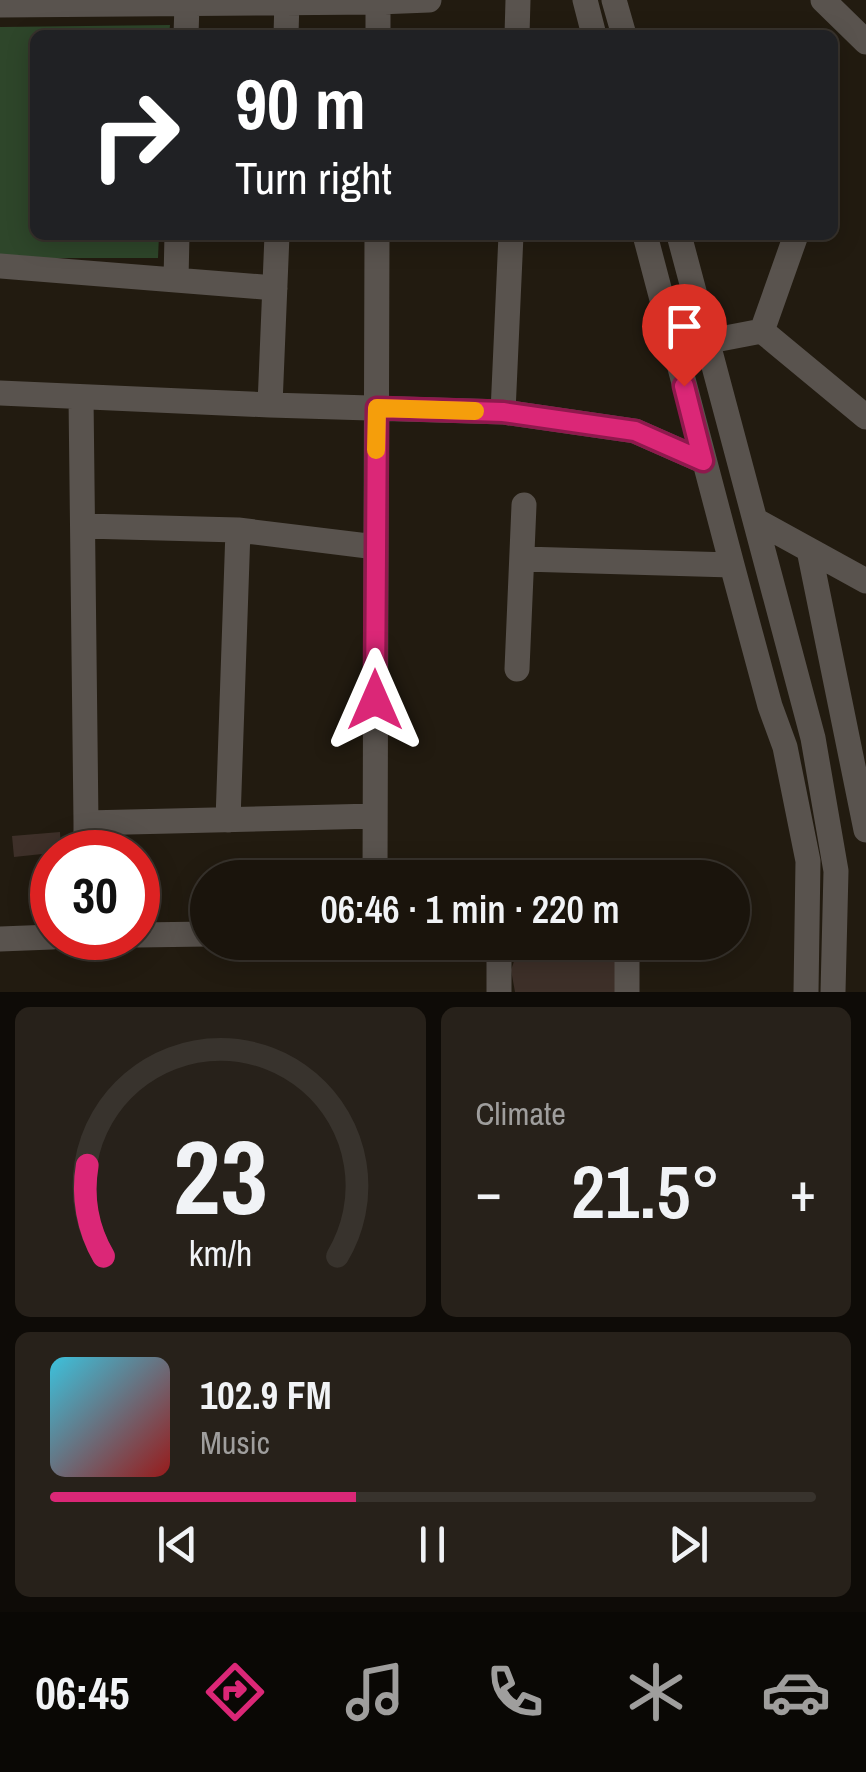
<!DOCTYPE html>
<meta charset="utf-8">
<style>
:root{--surface:#1a140c;--page:#27211a;--text:#f1f3f6;--muted:#9f9e9d;--line:#38332d;--accent:#db2777}
body{margin:0;font-family:"Archivo Narrow",sans-serif;background:var(--page);color:var(--text);height:100vh;display:flex;flex-direction:column;font-size:38px;white-space:nowrap}
*{box-sizing:border-box;margin:0}
p{font-size:32px;color:var(--muted)}
.icon{flex:none;width:55px;height:55px;fill:none;stroke:currentColor;stroke-width:2;stroke-linecap:round;stroke-linejoin:round}
.map{position:relative;height:992px;overflow:hidden}
.details{display:flex;flex-direction:column;gap:15px;padding:15px;background:#0e0b07;flex:1}
.details>*{flex:none}
.banner{position:absolute;left:30px;top:30px;width:808px;height:210px;border-radius:15px;box-shadow:0 5px 25px #0003,0 0 0 2px var(--line);background:#202124;color:#fff;overflow:hidden}
.speed{position:absolute;left:30px;top:830px;display:flex;gap:20px;font-size:50px;font-weight:700;text-align:center}
.speed>*{display:grid;place-content:center;width:130px;height:130px;border-radius:50%;background:var(--surface);box-shadow:0 5px 25px #0003,0 0 0 2px var(--line);line-height:1}
.speed .limit{border:15px solid #d22;background:#fff;color:#111}
.pin{position:absolute;display:grid;place-items:center;width:85px;height:85px;color:#fff;margin:-102px -42px;border-radius:50% 50% 50% 0;rotate:-45deg;box-shadow:0 0 10px #0007}
.pin .icon{rotate:45deg}
.me{position:absolute;width:110px;margin:-55px;rotate:0deg;stroke-linejoin:round;filter:drop-shadow(0 0 8px #0008)}
.turn{display:flex;align-items:center;gap:35px;height:210px;padding:0 40px;font-size:45px}
.turn .icon{width:130px;height:130px;stroke-width:2.5}
.turn b{display:block;font-size:70px;line-height:85px}
.big{font-size:75px;font-weight:600;line-height:1.1}
.details .tile{flex:1;display:flex;flex-direction:column;justify-content:center;gap:15px;min-width:0;padding:0 35px;border-radius:15px;background:var(--page)}
.details .dial{align-items:center;gap:0}
.dial svg{height:260px;overflow:visible;fill:none;stroke:var(--line);stroke-width:7;stroke-linecap:round;text-anchor:middle}
.dial text{fill:var(--text);stroke:none}
.song{display:flex;align-items:center;gap:30px}
.cover{width:120px;height:120px;border-radius:15px;background:linear-gradient(135deg,hsl(190 70% 55%),hsl(0 70% 35%))}
.played{height:10px;border-radius:5px;background:linear-gradient(90deg,var(--accent) 40%,var(--line) 40%)}
.keys{display:flex;justify-content:space-around;direction:ltr}
.heat{display:flex;justify-content:space-between;align-items:center;font-size:55px;direction:ltr}
.details .tiles{flex:1;display:grid;gap:15px;grid-template-columns:1fr 1fr}
.tile:last-child{grid-column:span 2}
.trip{position:absolute;left:190px;top:860px;width:560px;height:100px;border-radius:50px;background:var(--surface);box-shadow:0 5px 25px #0003,0 0 0 2px var(--line);font-weight:600;line-height:100px;text-align:center}
.tab-bar{display:flex;height:160px;justify-content:space-around;align-items:center;background:#0a0805;color:var(--muted)}
.tab-bar .icon{width:70px;height:70px}
.tab-bar .active{color:var(--accent)}
.tab-bar b{font-size:45px;color:var(--text)}
.map>svg:first-child{display:block}
</style>
<div class="map">
<svg width="866" height="992" viewBox="0 0 866 992">
<rect width="100%" height="100%" fill="#221b10"/>
<path fill="#2e462a" d="M170 25 169 35H35V235H159L158 258H0V27Z"/>
<path fill="#3e3029" d="M60 832 61 852 14 857 12 836Z
M518 950 620 951 615 992H515L511 970Z"/>
<g fill="none" stroke-linecap="round" stroke-linejoin="round">
<path stroke="#59534e" stroke-width="25" d="M585 0 594 35
M614 0 624 35
M823 0 866 42
M0 5 378 2
M186 35 187 4
M286 35 287 0
M378 35V2L429 0
M517 35 518 0
M277 235 270 405 503 412 511 235
M645 235 732 565 770 706 785 747 808 861 806 992
M679 235 813 738 836 871 833 992
M0 266 275 288
M176 280 177 235
M762 331 796 235
M694 344 762 331 866 417
M0 393 270 405
M81 397 86 823 375 816
M503 412 635 431 703 461
M755 520 866 581
M84 526 238 530 228 820
M238 530 376 547
M809 550 866 830
M523 559 732 565
M517 669 524 505
M86 823V852
M375 878 377 235
M138 935 208 934
M0 939 52 937
M627 942V992
M499 992V942"/>
</g>
<g fill="none" stroke-linecap="round" stroke-linejoin="round">
<g stroke="#8e194d" stroke-width="25">
<path id="route" d="M375 700 377 408 503 412 635 431 703 461 684 386"/>
</g>
<use href="#route" stroke="#db2777" stroke-width="18"/>
<path stroke="#f59e0b" stroke-width="18" d="M376 450 377 408 475 411"/>
</g>
</svg>
<div class="speed"><div class="limit">30</div></div>
<div class="pin" style="left:684px;top:386px;background:#d93025"><svg class="icon" aria-label="arrive" viewBox="0 0 24 24"><path d="M6 21V4h12l-3 4 3 4H6"/></svg></div>
<svg class="me" style="left:375px;top:700px" viewBox="-20 -20 40 40"><path d="M0-17L14 15 0 8-14 15z" fill="#db2777" stroke="#fff" stroke-width="4"/></svg>
<div class="trip">06:46 · 1 min · 220 m</div>
<div class="banner">
<div class="turn"><svg class="icon" aria-label="right" viewBox="0 0 24 24"><path d="M7 20v-9h11M14 6l5 5-5 5"/></svg><div><b>90 m</b>Turn right</div></div>
</div>
</div>
<section class="details">
<div class="tiles">
<div class="tile dial"><svg viewBox="0 0 100 80">
<path d="M14 69A42 42 0 1 1 86 69"/>
<path d="M14 69A42 42 0 0 1 9 41" stroke="#db2777"/>
<text x="50" y="56" font-size="32" font-weight="700">23</text>
<text x="50" y="72" font-size="11">km/h</text>
</svg></div>
<div class="tile"><p>Climate</p>
<div class="heat"><a>−</a><b class="big">21.5°</b><a>+</a></div>
</div>
<div class="tile">
<div class="song"><i class="cover"></i><div><b>102.9 FM</b><p>Music</p></div></div>
<div class="played"></div>
<div class="keys"><svg class="icon" aria-label="previous" viewBox="0 0 24 24"><path d="M18 5L8 12l10 7zM5 5v14"/></svg><svg class="icon" aria-label="pause" viewBox="0 0 24 24"><path d="M8 5v14M16 5v14"/></svg><svg class="icon" aria-label="next" viewBox="0 0 24 24"><path d="M6 5l10 7-10 7zM19 5v14"/></svg></div>
</div>
</div>
</section>
<nav class="tab-bar">
<b>06:45</b>
<svg class="icon active" aria-label="directions" viewBox="0 0 24 24"><path d="M12 3l9 9-9 9-9-9zM9 14v-3h6M13 9l2 2-2 2"/></svg>
<svg class="icon" aria-label="music" viewBox="0 0 24 24"><path d="M9 18V5l10-2v13"/><circle cx="6" cy="18" r="3"/><circle cx="16" cy="16" r="3"/></svg>
<svg class="icon" aria-label="phone" viewBox="0 0 24 24"><path d="M5 4h4l2 5-3 2q2 4 5 5l2-3 5 2v4C11 20 4 13 5 4z"/></svg>
<svg class="icon" aria-label="climate" viewBox="0 0 24 24"><path d="M12 3v18M4 7l16 10M4 17L20 7"/></svg>
<svg class="icon" aria-label="car" viewBox="0 0 24 24"><path d="M5 17H2v-5l4-1 3-4h7l3 4 3 1v5h-3M9 17h6M6 11h13"/><circle cx="7" cy="17" r="2"/><circle cx="17" cy="17" r="2"/></svg>
</nav>
